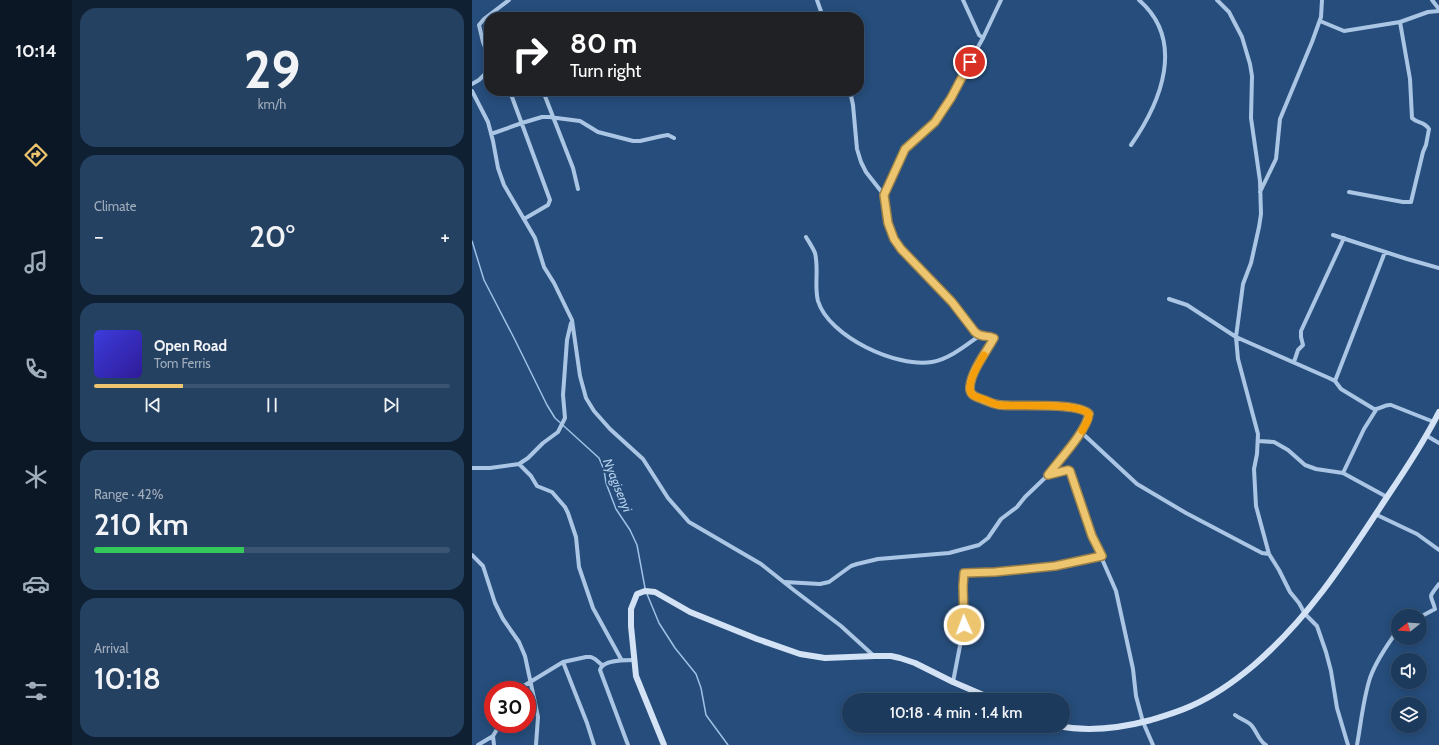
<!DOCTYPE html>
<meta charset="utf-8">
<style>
:root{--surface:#1c3a5c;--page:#254162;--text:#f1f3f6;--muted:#a0adbb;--line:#3a5472;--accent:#edc56f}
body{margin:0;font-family:Cabin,sans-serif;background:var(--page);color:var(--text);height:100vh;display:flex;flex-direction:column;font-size:15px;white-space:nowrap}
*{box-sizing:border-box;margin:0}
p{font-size:13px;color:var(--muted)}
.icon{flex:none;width:22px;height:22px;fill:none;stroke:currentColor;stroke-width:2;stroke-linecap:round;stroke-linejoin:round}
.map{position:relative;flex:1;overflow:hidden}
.panel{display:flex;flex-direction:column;gap:8px;padding:8px;background:#0f2033;width:400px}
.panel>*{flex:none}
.hud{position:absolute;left:12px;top:12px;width:380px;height:84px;border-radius:16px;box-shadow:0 2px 10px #0003,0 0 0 1px var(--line);background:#202124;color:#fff;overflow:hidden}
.needle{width:26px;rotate:253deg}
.fabs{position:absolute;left:919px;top:609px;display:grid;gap:8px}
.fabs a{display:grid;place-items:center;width:36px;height:36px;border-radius:50%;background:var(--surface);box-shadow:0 2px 10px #0003,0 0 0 1px var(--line);font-size:20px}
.speed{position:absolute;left:12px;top:681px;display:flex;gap:8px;font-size:20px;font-weight:700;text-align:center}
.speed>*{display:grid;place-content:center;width:52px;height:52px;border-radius:50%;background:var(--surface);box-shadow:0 2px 10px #0003,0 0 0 1px var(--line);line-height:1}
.speed .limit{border:6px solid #d22;background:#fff;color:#111}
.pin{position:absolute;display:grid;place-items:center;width:34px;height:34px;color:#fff;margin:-17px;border:2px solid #fff;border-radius:50%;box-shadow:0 1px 4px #0007}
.me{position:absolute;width:44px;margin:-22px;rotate:358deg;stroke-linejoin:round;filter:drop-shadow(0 0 3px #0008)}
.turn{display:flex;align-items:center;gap:14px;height:84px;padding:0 20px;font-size:18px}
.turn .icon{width:52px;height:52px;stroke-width:2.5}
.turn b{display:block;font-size:28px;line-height:34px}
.big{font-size:30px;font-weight:600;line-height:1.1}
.panel .widget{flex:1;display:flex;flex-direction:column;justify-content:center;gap:6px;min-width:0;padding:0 14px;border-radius:16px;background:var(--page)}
.panel .dial{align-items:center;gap:0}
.dial b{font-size:52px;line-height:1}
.song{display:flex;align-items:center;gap:12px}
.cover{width:48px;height:48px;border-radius:6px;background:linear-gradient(135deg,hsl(240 70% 55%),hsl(250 70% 35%))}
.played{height:4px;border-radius:2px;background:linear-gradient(90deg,var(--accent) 25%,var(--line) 25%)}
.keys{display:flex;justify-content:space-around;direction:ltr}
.heat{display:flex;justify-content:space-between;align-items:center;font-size:22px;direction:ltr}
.charge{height:6px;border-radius:3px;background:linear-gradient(90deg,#34c759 42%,var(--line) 0)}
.trip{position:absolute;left:370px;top:693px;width:228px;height:40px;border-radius:20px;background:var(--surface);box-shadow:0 2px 10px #0003,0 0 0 1px var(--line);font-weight:600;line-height:40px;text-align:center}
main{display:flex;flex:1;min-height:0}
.menu{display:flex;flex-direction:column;width:72px;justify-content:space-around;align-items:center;background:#0b1725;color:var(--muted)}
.menu .icon{width:28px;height:28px}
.menu .selected{color:var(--accent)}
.menu b{font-size:18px;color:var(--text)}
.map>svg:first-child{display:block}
</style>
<main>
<nav class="menu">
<b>10:14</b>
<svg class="icon selected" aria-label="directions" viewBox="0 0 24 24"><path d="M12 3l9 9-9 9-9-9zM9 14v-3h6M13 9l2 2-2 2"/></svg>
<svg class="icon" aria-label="music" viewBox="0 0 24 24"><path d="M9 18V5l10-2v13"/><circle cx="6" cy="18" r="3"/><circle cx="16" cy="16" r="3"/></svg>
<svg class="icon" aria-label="phone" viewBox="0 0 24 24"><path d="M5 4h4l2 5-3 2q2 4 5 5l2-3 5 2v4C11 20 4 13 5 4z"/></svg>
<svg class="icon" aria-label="climate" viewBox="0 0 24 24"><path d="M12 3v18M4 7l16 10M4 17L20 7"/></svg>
<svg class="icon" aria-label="car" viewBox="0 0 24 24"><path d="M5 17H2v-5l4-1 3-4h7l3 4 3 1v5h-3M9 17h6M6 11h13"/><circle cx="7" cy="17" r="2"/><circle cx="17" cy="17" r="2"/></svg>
<svg class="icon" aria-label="filters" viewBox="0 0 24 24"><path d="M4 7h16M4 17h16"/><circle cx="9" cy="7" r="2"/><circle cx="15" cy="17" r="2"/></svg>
</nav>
<section class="panel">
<div class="widget dial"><b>29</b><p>km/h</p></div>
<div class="widget"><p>Climate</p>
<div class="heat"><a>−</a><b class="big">20°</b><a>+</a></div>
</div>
<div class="widget">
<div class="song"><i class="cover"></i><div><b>Open Road</b><p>Tom Ferris</p></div></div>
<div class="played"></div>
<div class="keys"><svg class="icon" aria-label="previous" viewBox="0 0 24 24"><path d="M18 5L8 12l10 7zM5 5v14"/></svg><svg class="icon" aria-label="pause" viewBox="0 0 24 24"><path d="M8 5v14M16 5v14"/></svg><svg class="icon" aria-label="next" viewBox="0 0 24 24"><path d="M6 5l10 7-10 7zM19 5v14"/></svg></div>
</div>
<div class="widget"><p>Range · 42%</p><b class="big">210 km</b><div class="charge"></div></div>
<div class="widget"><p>Arrival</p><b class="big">10:18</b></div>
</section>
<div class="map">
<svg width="967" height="745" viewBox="0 0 967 745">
<rect width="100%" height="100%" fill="#264d7b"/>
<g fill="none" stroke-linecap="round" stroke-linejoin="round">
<path stroke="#9fc1e5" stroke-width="1.5" d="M0 241 12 280 42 338 75 405 83 418 127 458 132 470 134 483 144 509 158 530 165 545 173 588
M175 594 187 623 203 648 224 674 229 688 234 715 256 745"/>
<path stroke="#aac6e4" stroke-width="4" d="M345 0 351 17
M491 0 507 35 511 38
M529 0 511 38 469 114C459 129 441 136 432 151 428 159 413 188 412 195 412 200 414 206 414 211 419 252 456 273 480 303 488 312 495 322 503 332 511 339 515 334 522 338 515 351 499 371 498 387 497 396 505 397 512 400 518 402 523 405 529 405 547 407 606 402 617 414L616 420 609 432 665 484 714 513 790 553 797 554
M745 0 757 12 770 37 778 64 780 76 779 118 788 181 789 214 787 227 779 263 771 284 764 337 766 359 786 434 785 454 782 469 784 506 797 554 807 570 818 592 827 603 833 614 845 626 854 652 859 671 865 708 876 745
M960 0 967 9
M848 21 872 31 928 22
M17 57 11 42 7 25 12 19 37 0
M0 84 7 80 17 70
M0 91 16 122 21 141 26 168 32 185 63 238 72 267 82 283 100 320 108 376 114 398 122 411 138 429 171 459 196 498 217 522 289 564 323 591 369 626 402 656
M36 91 40 97 78 200 76 205 52 219
M71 91 101 168 106 189
M378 91 381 105 385 149 389 162 394 172 412 195
M19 134 50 123 70 117H77L108 121 126 132 161 141H168L190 136 196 135 202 138
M659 145C689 102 714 41 667 0
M788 192 804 159 808 119 840 42 849 17 850 0
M877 192 931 202H939L951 152 954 145 957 129C952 121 946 124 940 118L938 79 928 22 956 12 967 11
M861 235 935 259 967 268
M334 237C337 242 341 248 343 253 347 269 342 286 346 301 357 337 425 368 460 362 477 359 493 346 507 336
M697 299 715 305 764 337 857 378 863 381 869 389 902 409C908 410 912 404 919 405L962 422
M822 362 826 350 831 345 829 337V331L872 238
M863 381 913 252
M955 436 967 443
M786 441 802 442 816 450 833 465 844 469 871 473 915 497
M47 464 59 476 65 486 80 492 93 507 96 513 104 537 107 567 121 608 149 659
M0 468H18L47 464 56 458 71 443 86 432 93 418 91 395 95 340 99 323
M871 473 892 429 904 410
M576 475 609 432
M905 515 945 534 967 550
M0 555 11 566 23 603 31 619 47 642 53 656 66 717 64 745
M313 582 348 584 357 582 379 566 385 564 406 559 477 553 507 545 516 538 529 519 545 507 553 497 576 475 596 470 598 471 620 536 644 591 661 669 664 696 671 722 681 745
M948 617 963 609C959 593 955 600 967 584
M91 662 115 723 122 745
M481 682 492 625 491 586 492 573 523 572 583 566 629 556
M45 690 91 662 114 657H119L123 659 130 665
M763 715C768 719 776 721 780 726 785 732 787 741 794 745
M21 736 22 745
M6 745 21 736 28 724
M156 745 128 670C130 660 152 660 162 660
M885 745C889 723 891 700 898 678 904 661 915 645 926 630"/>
<path stroke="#d3e2f4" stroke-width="6" d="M586 726C616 732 649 728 679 720 692 716 706 712 719 706 742 696 763 681 782 665 838 617 875 558 915 497 934 469 952 442 967 412
M192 745 164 676 159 626V609L165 594 173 591 183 592 218 612 285 639 328 654 353 658 403 656H419L428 658 443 663 481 682 523 700"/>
</g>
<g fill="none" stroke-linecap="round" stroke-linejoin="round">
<g stroke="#9a8048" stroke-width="10">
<path id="route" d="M492 625 491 586 492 573 523 572 583 566 630 556 620 536 598 471 596 470 576 475C587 460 614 432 617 414 606 402 547 407 529 405 523 405 518 402 512 400 505 397 497 396 498 387 499 371 515 351 522 338 515 334 511 339 503 332L480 302 429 249 422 239 416 223 412 195 433 149 463 122 479 98 498 62"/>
</g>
<use href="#route" stroke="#edc56f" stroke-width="7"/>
<path stroke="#f59e0b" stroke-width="7" d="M512 355C507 363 497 379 498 389 499 397 504 397 511 399 517 401 522 405 528 405 546 407 605 402 617 414L616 420 610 431"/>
</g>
<g text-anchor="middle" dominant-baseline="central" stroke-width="4" stroke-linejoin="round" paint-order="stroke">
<g font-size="13" font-style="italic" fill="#b5d0ec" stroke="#264d7b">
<text transform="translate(146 485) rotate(68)">Nyagisenyi</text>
</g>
</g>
</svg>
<div class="fabs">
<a><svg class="needle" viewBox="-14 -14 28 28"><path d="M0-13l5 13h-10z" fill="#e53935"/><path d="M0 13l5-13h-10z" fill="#a0adbb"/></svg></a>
<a><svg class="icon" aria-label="sound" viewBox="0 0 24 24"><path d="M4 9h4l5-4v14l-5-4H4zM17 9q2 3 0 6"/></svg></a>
<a><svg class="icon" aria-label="layers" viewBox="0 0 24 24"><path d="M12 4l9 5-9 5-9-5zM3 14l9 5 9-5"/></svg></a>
</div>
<div class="speed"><div class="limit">30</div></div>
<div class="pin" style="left:498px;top:62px;background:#d93025"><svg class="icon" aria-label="arrive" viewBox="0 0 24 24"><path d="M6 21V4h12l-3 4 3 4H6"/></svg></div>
<svg class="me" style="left:492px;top:625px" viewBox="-20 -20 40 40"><circle r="17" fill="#edc56f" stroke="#fff" stroke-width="3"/><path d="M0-11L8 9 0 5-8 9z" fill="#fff"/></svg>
<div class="trip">10:18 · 4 min · 1.4 km</div>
<div class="hud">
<div class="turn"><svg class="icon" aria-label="right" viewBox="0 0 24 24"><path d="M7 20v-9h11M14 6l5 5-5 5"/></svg><div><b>80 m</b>Turn right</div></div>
</div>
</div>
</main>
